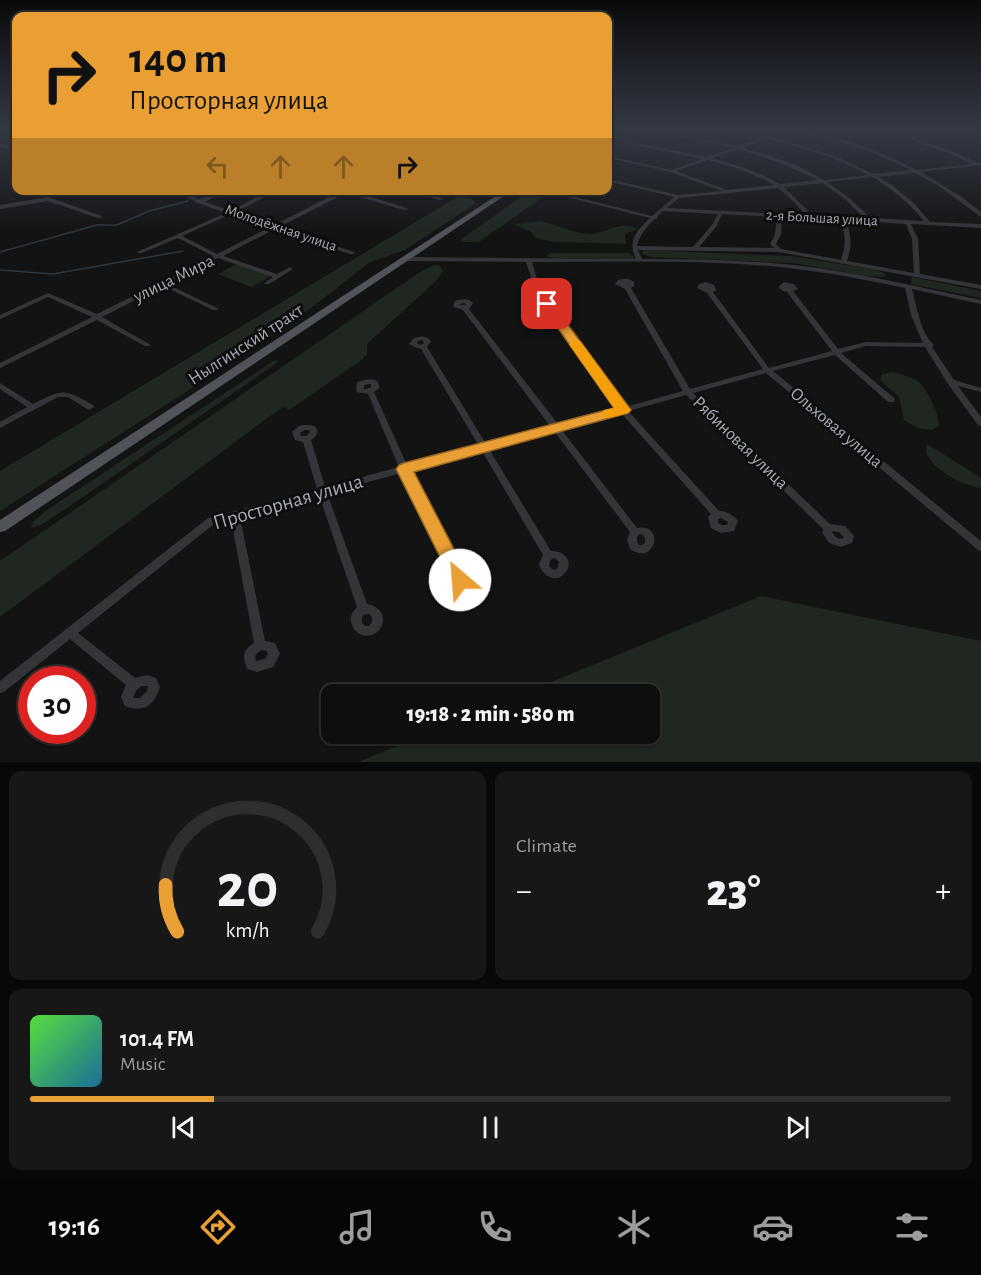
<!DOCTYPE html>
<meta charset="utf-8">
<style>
:root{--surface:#0e0e0f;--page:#171718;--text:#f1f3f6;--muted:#9b9c9e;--line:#2e2e2f;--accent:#ea9f35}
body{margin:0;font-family:"Alegreya Sans",sans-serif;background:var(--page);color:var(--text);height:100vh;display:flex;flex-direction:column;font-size:22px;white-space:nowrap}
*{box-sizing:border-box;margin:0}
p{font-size:20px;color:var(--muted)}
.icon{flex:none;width:33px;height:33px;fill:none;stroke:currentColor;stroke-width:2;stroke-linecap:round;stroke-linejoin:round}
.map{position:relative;height:762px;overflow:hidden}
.panel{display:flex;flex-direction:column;gap:9px;padding:9px;background:#080808;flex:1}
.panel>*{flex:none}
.hud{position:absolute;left:12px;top:12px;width:600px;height:183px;border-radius:12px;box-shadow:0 2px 4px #0004,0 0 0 2px var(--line);background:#ea9f35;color:#111;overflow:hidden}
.speed{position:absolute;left:18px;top:666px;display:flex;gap:12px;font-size:30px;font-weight:700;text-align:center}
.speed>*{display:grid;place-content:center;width:78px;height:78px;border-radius:50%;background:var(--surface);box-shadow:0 2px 4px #0004,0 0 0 2px var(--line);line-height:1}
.speed .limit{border:9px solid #d22;background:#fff;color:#111}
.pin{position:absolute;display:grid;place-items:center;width:51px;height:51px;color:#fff;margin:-26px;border-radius:12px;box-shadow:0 3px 9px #0006}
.me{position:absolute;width:66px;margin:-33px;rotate:333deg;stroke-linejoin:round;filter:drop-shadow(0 0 4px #0008)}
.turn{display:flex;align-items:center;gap:21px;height:126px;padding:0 18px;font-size:27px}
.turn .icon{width:78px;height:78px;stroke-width:2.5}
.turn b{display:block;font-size:42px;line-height:51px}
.lanes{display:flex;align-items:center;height:57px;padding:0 18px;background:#0003;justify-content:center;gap:30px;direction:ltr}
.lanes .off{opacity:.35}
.big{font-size:45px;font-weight:800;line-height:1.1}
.panel .widget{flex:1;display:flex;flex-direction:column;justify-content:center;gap:9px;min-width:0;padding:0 21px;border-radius:12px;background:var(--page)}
.panel .dial{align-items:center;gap:0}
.dial svg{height:156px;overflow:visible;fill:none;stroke:var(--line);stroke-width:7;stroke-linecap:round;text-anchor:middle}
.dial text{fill:var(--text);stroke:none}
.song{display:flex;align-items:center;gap:18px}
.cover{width:72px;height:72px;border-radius:9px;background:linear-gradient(135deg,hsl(110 70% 55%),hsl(200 70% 35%))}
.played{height:6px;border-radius:3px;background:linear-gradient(90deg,var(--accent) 20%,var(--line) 20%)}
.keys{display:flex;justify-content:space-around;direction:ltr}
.heat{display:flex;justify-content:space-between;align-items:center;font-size:33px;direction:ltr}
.panel .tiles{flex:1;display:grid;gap:9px;grid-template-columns:1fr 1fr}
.widget:last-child{grid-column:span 2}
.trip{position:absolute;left:321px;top:684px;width:339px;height:60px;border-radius:12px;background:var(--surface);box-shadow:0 2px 4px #0004,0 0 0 2px var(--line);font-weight:800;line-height:60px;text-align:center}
.menu{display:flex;height:96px;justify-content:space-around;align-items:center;background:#060606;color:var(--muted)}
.menu .icon{width:42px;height:42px}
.menu .on{color:var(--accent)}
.menu b{font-size:27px;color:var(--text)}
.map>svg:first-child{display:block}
</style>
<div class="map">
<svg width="981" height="762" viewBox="0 0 981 762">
<rect width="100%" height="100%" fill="#131314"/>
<path fill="#1f2720" d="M530 191H551L479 242H464L461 239Z
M459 196 474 200 475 204 405 250 370 262 283 330 0 511V471Z
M540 221C556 224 575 234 591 234 608 233 620 220 637 229L625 234 626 244 553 242 536 238 530 231 514 224Z
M644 250 791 256 877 270 885 274V277L867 276 794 263 650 257 642 254Z
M550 253H628L635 257 633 259 555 258 546 256Z
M238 263 271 276 251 287 218 274Z
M434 265 440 266 443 271 436 281 367 344V355L360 361 295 406 288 410 286 407 281 408 0 617V561L420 272Z
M912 277 981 291V298L911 284Z
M275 360 278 361 277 363 64 510 41 525 31 528 33 522 47 510Z
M893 372C902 375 914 377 921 384 929 393 938 412 939 425L933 430 917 428 904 420 899 397 880 380 882 374Z
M927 444 981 478V488C964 487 919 464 927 444Z
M761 596 981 641V762H358L427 734H650V694H522Z"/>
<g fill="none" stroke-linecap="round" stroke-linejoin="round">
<path stroke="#2d373d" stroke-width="1.5" d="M215 197 240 190
M200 199 205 198
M0 252 97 225H117L149 211 188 201
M0 270 53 274 183 251"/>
<path fill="#343539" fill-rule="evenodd" d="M644 129H651L738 146 762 138 727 130 725 129C739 129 751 135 765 136 774 136 784 129 794 129L772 137 810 148 839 158 873 174 911 170 871 152 798 129H804L850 142 874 150 917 170 972 164 950 154 882 129H887L954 152 978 163H981V165L921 172 963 198 981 212V217L939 186 915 173 878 177 892 185 914 203 930 222 981 224V228L911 224 918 239 920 274 981 285V289L779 252 638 250 642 259C698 259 755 260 811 267 868 275 924 288 981 300V304L912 289C917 306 920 333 934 345L932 347 954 380 981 388V392L958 386 981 417V426L978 425 948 384 925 347 866 346 841 353 894 398 895 400 894 402H888L835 355 773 371 981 541V551L978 550 766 373 693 393 830 524 845 526 854 536 852 543 841 547 829 543 822 532 824 530 686 395 628 411 719 511C725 510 735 516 738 521L734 531 721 533 711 528 708 517 711 514 621 413 561 429 637 528C666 523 655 567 630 549L627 540 630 532 554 431 489 449 551 551C563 550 575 561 565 573 556 584 542 576 539 564L543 555 482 451 409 471 462 575C469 575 475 577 478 584 486 603 452 614 449 588L454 578 402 473 327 493 367 604C395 610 382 641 362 635 357 633 354 630 352 625 349 618 352 612 357 607L319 495 240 517 265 641 275 643 280 654 273 667 257 672 247 669C242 656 243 650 254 643L231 519 214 524 78 633 135 678 147 675 156 678 160 687C154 706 144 713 125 706L121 697 126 685 70 639 4 692 0 693V681L208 518 317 489 303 442 295 440 292 432C299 424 305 424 315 426L318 432 314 438 311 440 325 487 399 467 368 394 357 392 356 390 357 382C366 380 379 375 379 388L374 392 407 465 479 446 421 349 417 348 409 344 413 339C420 336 425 335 431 341L427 347 486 444 550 426 463 310 454 307 453 306 455 301C461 299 468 298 473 303L469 309 558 424 618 408 535 288 527 286 526 285 529 281 532 280 526 262 408 261 405 259 408 257 636 259C627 240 637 231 650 218L555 194V192L652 216 674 197 608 181V179L678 195 722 191 670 172 608 158V156L671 170 703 159 626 143H624V141L707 157 733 148ZM767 139C801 147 837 157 868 175L824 180 796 165 768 155 742 148ZM738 149C767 157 791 167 818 180L780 184 763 175 745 168 712 158ZM708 160C731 166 753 173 774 185L727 190 676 171ZM872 177C894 190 908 202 924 221L871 218 848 197 827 182ZM822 183 845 199 864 218 812 215 784 187ZM778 188 789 197 806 215 667 208 679 198ZM663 211 718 214 712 225 693 247 637 246C639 235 647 227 654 219H657V217ZM722 214 777 217 775 235 770 244 774 248 699 247 716 227ZM782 217 808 218 811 220 813 219 840 220C846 234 846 245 841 260L781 249 776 244 781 235ZM845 220 906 224 912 239 914 273 847 261C852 246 852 235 845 220ZM532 262C617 262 703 259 788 268 827 272 866 280 905 288L911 315 923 343 866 342 838 349 793 291 798 289 794 284 784 282 779 286V288L783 291 787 292 832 351 769 368 713 292 716 290 714 285 706 282 699 284 697 288 707 293 763 369 690 389 631 288 634 286V282C629 278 624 278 618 280L615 284 625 289 683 391 625 407 541 288 544 284 537 279ZM464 303 466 304V305H459L460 304ZM421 340 424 342 423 344 420 345 417 343 418 341ZM370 384H371V387L366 389H364V385ZM305 430H309L310 432 306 436H301L300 433ZM721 518 728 522 727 525H722L718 523V519ZM833 531 839 532 844 538C838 540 835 537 832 532ZM640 534 643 535 645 538V543L642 545H639L637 542V537ZM553 558 556 559 559 562 558 567 555 570 552 569 549 566 550 561ZM465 583 469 586V591L466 595H462L459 592V586L461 584ZM368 614H369L372 617V622L369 626H365L362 623V618L363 615ZM261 650 267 651 268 654 265 659 256 661C254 655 256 654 261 650ZM141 686H148L147 691 140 698H133L136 691Z
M958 129H964L981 134V136Z
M0 144 16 148V150L0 146Z
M174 190H181L200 200 222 190H229L205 202 231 211 262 194H266V196L236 212 274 225 343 190H350L409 209 404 210 346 193 279 227 354 252V254H350L275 229 223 256 277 274 290 267 293 269 269 284H265L264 283 273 277 218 258 167 284 217 308 218 309 217 310H213L163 286 102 317 149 344 151 345 149 346H145L97 320 0 368V363L92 317 48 297 0 319V315L48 293 97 314 213 256 178 238 142 253H138L137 252 226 213 198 203ZM231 214 270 227 217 254 182 236Z
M410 190H419L444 199 439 200Z
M48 197 102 216 103 217 98 218 48 201 0 209V205Z
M0 383 33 404C63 389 63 388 93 405L94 407 90 410 87 409 68 397H58L0 428V422L27 407 0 389Z"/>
<path fill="#505358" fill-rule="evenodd" d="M505 190H513L5 531 0 532V520Z"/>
</g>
<linearGradient id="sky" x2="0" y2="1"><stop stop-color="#0a0a0b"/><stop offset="0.55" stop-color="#333945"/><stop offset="1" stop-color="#333945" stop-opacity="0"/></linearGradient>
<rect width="981" height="235" fill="url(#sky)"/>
<path fill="#ea9f35" stroke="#986722" stroke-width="1.5" d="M547 301 551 302 631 410 628 413 414 472 470 580 467 585 460 588 454 585 396 469 399 465 404 463 614 408 541 304Z"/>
<path fill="#f59e0b" d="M575 340 580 341 628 407 631 410 628 413 609 418 604 417 602 414 604 410 614 408 569 344Z"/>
<g text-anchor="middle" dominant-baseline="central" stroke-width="6" stroke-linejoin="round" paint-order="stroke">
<g font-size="15" fill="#a5abb4" stroke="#0e0e0f">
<text transform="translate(822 218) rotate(3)">2-я Большая улица</text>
<text transform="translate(281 228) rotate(19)">Молодёжная улица</text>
</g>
<g font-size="18" fill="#a5abb4" stroke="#0e0e0f">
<text transform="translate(174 279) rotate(-26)">улица Мира</text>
<text transform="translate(246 345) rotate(-33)">Нылгинский тракт</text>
<text transform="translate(836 428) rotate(40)">Ольховая улица</text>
<text transform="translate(740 443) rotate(44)">Рябиновая улица</text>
</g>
<g font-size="21" fill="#a5abb4" stroke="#0e0e0f">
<text transform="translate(288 502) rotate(-16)">Просторная улица</text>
</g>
</g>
</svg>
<div class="speed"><div class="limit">30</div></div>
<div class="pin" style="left:547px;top:304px;background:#d93025"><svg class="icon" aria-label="arrive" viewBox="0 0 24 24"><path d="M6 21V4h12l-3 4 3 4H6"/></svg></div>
<svg class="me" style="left:460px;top:580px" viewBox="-20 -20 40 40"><circle r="19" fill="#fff"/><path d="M0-13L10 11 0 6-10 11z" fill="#ea9f35"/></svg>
<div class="trip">19:18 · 2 min · 580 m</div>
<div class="hud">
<div class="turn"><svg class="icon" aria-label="right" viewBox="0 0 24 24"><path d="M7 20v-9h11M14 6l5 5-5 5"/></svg><div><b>140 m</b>Просторная улица</div></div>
<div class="lanes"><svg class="icon off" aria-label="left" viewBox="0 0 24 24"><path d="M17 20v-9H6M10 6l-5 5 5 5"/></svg><svg class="icon off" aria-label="ahead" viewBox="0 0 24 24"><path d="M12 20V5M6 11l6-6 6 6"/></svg><svg class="icon off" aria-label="ahead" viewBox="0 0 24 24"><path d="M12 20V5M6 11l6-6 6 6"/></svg><svg class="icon" aria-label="right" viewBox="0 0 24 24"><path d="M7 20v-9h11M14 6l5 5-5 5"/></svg></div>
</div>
</div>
<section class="panel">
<div class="tiles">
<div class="widget dial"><svg viewBox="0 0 100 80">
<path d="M14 69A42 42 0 1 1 86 69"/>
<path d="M14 69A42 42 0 0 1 8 45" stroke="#ea9f35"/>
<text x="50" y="56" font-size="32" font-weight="700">20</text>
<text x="50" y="72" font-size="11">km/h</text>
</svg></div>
<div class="widget"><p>Climate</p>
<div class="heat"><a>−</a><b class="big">23°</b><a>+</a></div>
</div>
<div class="widget">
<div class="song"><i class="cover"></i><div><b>101.4 FM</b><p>Music</p></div></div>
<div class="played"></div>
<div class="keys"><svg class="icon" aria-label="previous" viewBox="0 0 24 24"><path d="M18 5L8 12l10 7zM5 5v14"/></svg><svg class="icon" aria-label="pause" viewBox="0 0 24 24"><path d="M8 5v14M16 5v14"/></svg><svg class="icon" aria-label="next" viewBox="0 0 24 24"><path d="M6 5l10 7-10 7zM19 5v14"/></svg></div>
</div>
</div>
</section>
<nav class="menu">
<b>19:16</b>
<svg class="icon on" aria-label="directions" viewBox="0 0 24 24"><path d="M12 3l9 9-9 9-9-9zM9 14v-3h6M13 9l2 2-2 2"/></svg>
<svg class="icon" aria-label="music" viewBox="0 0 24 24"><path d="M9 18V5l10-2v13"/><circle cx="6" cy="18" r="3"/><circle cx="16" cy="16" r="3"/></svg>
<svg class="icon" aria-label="phone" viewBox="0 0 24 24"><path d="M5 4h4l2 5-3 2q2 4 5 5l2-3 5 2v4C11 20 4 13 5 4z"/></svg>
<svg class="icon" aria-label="climate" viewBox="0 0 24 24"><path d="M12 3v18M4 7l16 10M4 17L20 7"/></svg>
<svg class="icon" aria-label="car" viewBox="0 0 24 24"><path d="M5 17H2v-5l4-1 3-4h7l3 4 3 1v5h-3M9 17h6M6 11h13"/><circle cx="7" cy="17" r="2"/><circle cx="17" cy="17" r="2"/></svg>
<svg class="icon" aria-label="filters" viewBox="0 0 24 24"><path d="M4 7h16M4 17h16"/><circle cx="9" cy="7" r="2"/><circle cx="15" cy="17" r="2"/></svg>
</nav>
